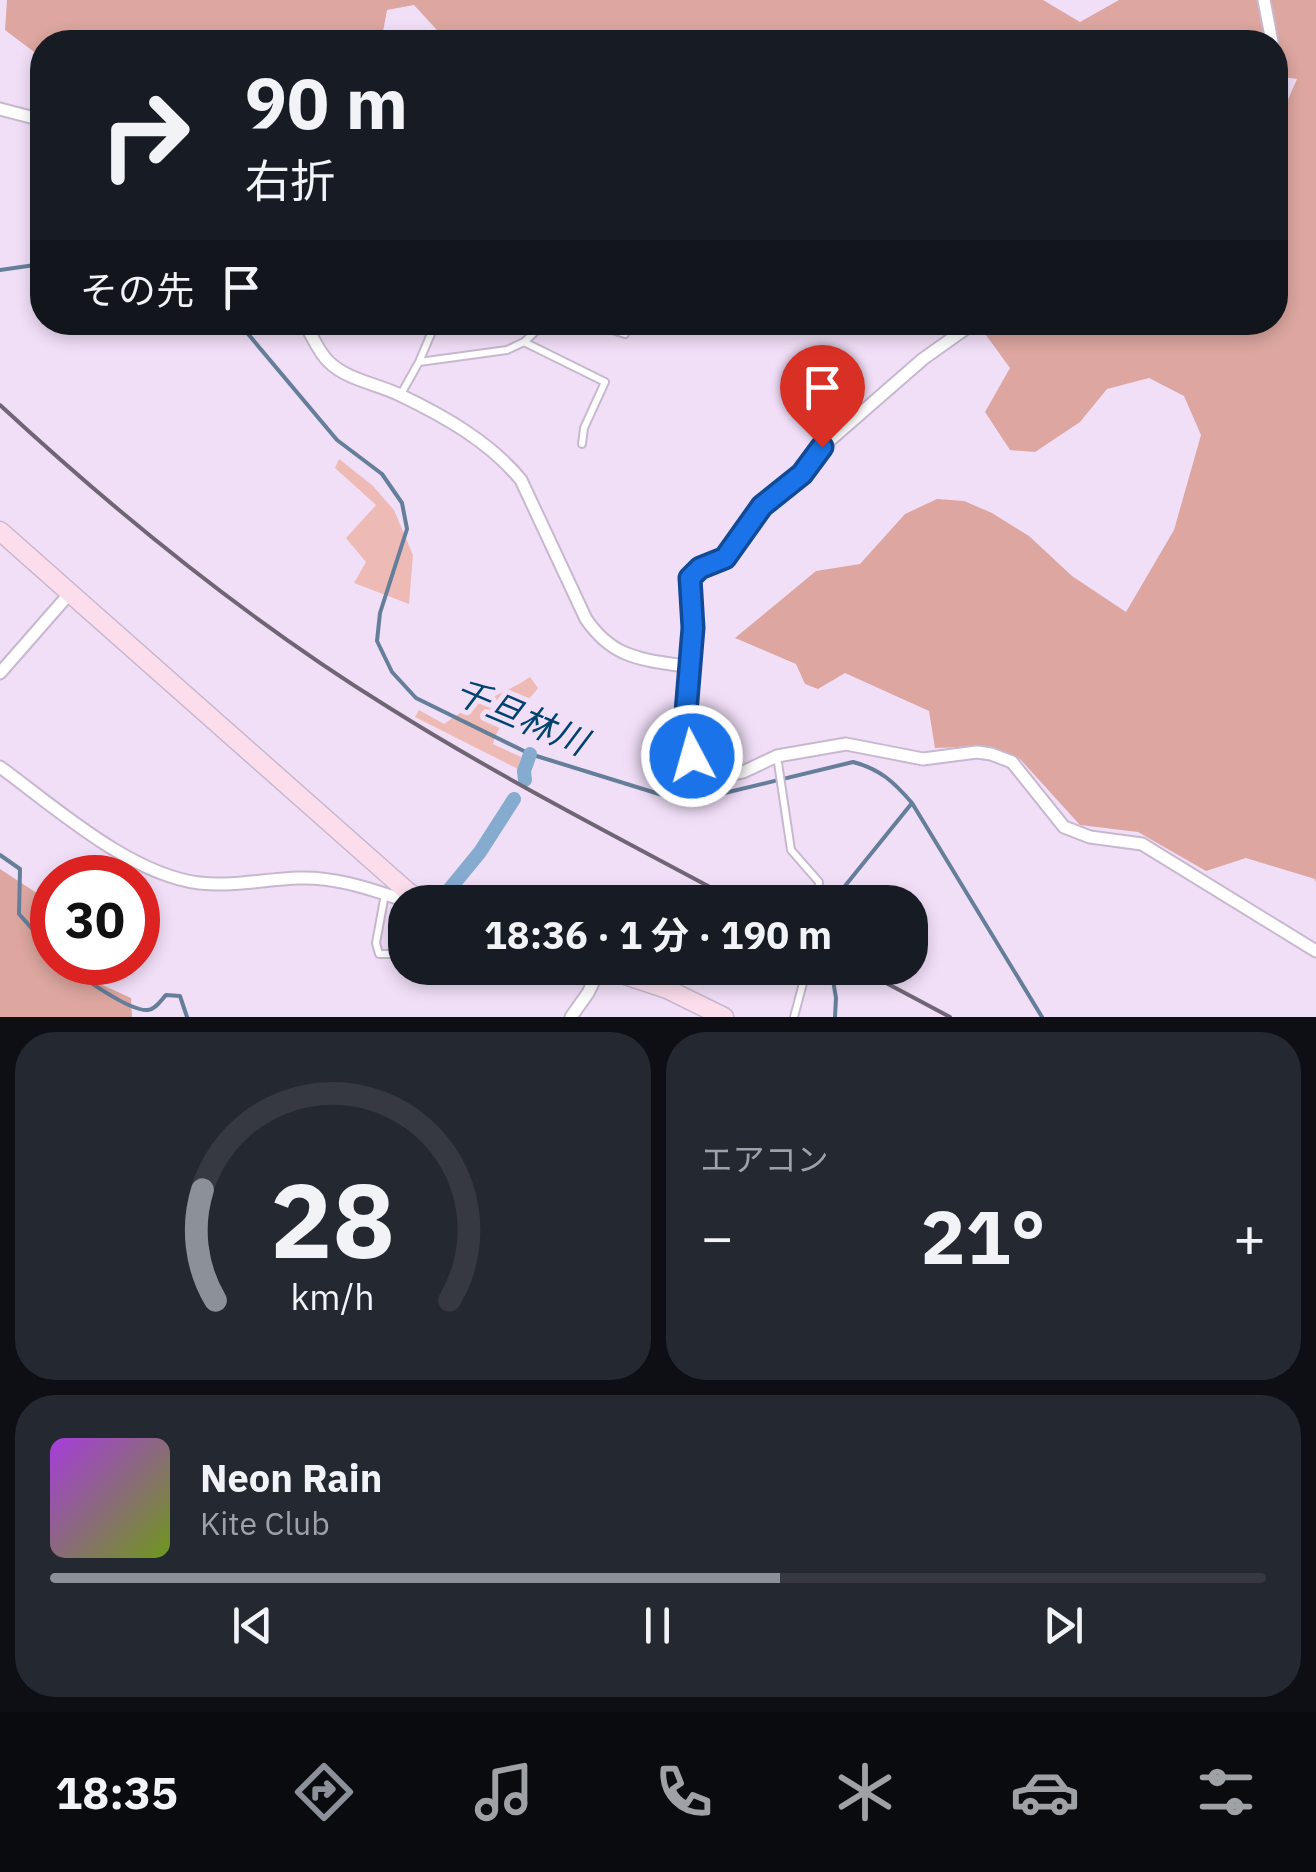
<!DOCTYPE html>
<html lang="ja">
<meta charset="utf-8">
<style>
:root{--surface:#171b24;--page:#242831;--text:#f1f3f6;--muted:#9ea1a6;--line:#363941;--accent:#8c9099}
body{margin:0;font-family:"IBM Plex Sans","Noto Sans JP",sans-serif;background:var(--page);color:var(--text);height:100vh;display:flex;flex-direction:column;font-size:38px;white-space:nowrap}
*{box-sizing:border-box;margin:0}
p{font-size:32px;color:var(--muted)}
.icon{flex:none;width:55px;height:55px;fill:none;stroke:currentColor;stroke-width:2;stroke-linecap:round;stroke-linejoin:round}
.map{position:relative;height:1017px;overflow:hidden}
.panel{display:flex;flex-direction:column;gap:15px;padding:15px;background:#0d0f14;flex:1}
.panel>*{flex:none}
.top-card{position:absolute;left:30px;top:30px;width:1258px;height:305px;border-radius:40px;box-shadow:0 5px 15px #0003;background:#171b24;color:var(--text);overflow:hidden}
.speed{position:absolute;left:30px;top:855px;display:flex;gap:20px;font-size:50px;font-weight:700;text-align:center}
.speed>*{display:grid;place-content:center;width:130px;height:130px;border-radius:50%;background:var(--surface);box-shadow:0 5px 15px #0003;line-height:1}
.speed .limit{border:15px solid #d22;background:#fff;color:#111}
.pin{position:absolute;display:grid;place-items:center;width:85px;height:85px;color:#fff;margin:-102px -42px;border-radius:50% 50% 50% 0;rotate:-45deg;box-shadow:0 0 10px #0007}
.pin .icon{rotate:45deg}
.me{position:absolute;width:110px;margin:-55px;rotate:354deg;stroke-linejoin:round;filter:drop-shadow(0 0 8px #0008)}
.turn{display:flex;align-items:center;gap:35px;height:210px;padding:0 50px;font-size:45px}
.turn .icon{width:130px;height:130px;stroke-width:2.5}
.turn b{display:block;font-size:70px;line-height:85px}
.then{display:flex;align-items:center;height:95px;padding:0 50px;background:#0003;gap:20px;font-size:38px}
.big{font-size:75px;font-weight:700;line-height:1.1}
.panel .card{flex:1;display:flex;flex-direction:column;justify-content:center;gap:15px;min-width:0;padding:0 35px;border-radius:40px;background:var(--page)}
.panel .dial{align-items:center;gap:0}
.dial svg{height:260px;overflow:visible;fill:none;stroke:var(--line);stroke-width:7;stroke-linecap:round;text-anchor:middle}
.dial text{fill:var(--text);stroke:none}
.song{display:flex;align-items:center;gap:30px}
.cover{width:120px;height:120px;border-radius:15px;background:linear-gradient(135deg,hsl(280 70% 55%),hsl(80 70% 35%))}
.played{height:10px;border-radius:5px;background:linear-gradient(90deg,var(--accent) 60%,var(--line) 60%)}
.keys{display:flex;justify-content:space-around;direction:ltr}
.heat{display:flex;justify-content:space-between;align-items:center;font-size:55px;direction:ltr}
.panel .tiles{flex:1;display:grid;gap:15px;grid-template-columns:1fr 1fr}
.card:last-child{grid-column:span 2}
.trip{position:absolute;left:388px;top:885px;width:540px;height:100px;border-radius:40px;background:var(--surface);box-shadow:0 5px 15px #0003;font-weight:700;line-height:100px;text-align:center}
.tabs{display:flex;height:160px;justify-content:space-around;align-items:center;background:#090b0e;color:var(--muted)}
.tabs .icon{width:70px;height:70px}
.tabs .on{color:var(--accent)}
.tabs b{font-size:45px;color:var(--text)}
.map>svg:first-child{display:block}
</style>
<div class="map">
<svg width="1316" height="1017" viewBox="0 0 1316 1017">
<rect width="100%" height="100%" fill="#f1dff8"/>
<path fill="#eebab5" d="M339 459 372 485 394 510 413 555 409 604 354 583 366 562 346 538 376 505 335 468Z
M530 677 538 688C521 711 500 716 493 744L521 757 518 769 415 717 419 710 444 724C471 703 502 696 530 677Z"/>
<path fill="#dda6a0" d="M7 0H1043L1080 22 1119 0H1316V883L1315 879 1246 858 1206 871 1138 832 1080 825 1020 759 989 746 935 748 929 711 845 673 818 689 805 684 796 664 735 638 816 571 860 564 905 514 937 499 964 501 992 513 1029 536 1072 576 1126 612 1174 530 1201 435 1184 396 1149 378 1107 389 1080 422 1035 452 1010 450 985 412 1010 368 983 331 994 322H1275V129L1297 79 1275 76V42H504L497 33 447 41 414 5 387 10 381 42H42V58L5 30Z
M0 869 52 903V962L78 963 76 973 131 998 132 1017H0Z"/>
<g fill="none" stroke-linecap="round" stroke-linejoin="round">
<path stroke="#657e99" stroke-width="4" d="M0 270 42 264
M238 322 337 440 382 474 402 503 407 529 380 613 377 641 392 672 416 698 530 754 672 798 708 797 853 762C880 769 894 782 912 803L1042 1017
M0 855 20 869 19 914 52 951
M832 902 912 803
M64 962C78 975 130 1012 148 1010 156 1009 161 1000 166 995L180 996 187 1017
M831 968 836 998 835 1017"/>
<path stroke="#85acce" stroke-width="14" d="M525 780 524 771 530 754
M439 902 480 852 514 799"/>
<g stroke="#c8b8cf" stroke-width="10">
<path id="lane" d="M586 322 625 334
M524 342 605 382 584 428 582 444
M419 362 507 350 524 342 546 322
M401 394 419 362 436 322
M777 756 791 850 819 882 817 902
M385 894 376 943 379 954H405
M794 1017 807 968"/>
</g>
<g stroke="#c8b8cf" stroke-width="15">
<path id="street" d="M1264 0 1272 42
M1275 67V106
M0 109 42 120
M1275 120 1278 158 1275 162
M304 322C312 335 318 352 329 362 347 380 378 384 400 395 444 416 490 442 521 480L586 619C614 660 643 659 690 667
M975 322 923 359 822 447 802 473 762 506 725 558 700 568 691 578 693 627 684 735 700 777H720L743 772 777 756 846 744 923 759 977 752 991 754 1012 762 1064 827 1090 837 1142 844 1316 951
M0 673 70 593
M0 767C55 807 129 874 199 883 233 887 265 879 299 878 333 877 365 887 397 898L408 892
M571 1017 588 993 600 968"/>
</g>
<g stroke="#c8b8cf" stroke-width="21">
<path id="secondary" d="M0 531 408 892 424 902
M604 968 667 989 724 1017"/>
</g>
<use href="#lane" stroke="#fff" stroke-width="6"/>
<use href="#street" stroke="#fff" stroke-width="11"/>
<use href="#secondary" stroke="#fbddec" stroke-width="18"/>
<path stroke="#706574" stroke-width="4" d="M0 405C121 517 248 620 388 707 501 778 621 839 738 902
M858 968 950 1017"/>
</g>
<g fill="none" stroke-linecap="round" stroke-linejoin="round">
<g stroke="#114b97" stroke-width="25">
<path id="route" d="M692 756 684 736 693 628 690 578 700 568 725 558 762 506 802 474 822 447"/>
</g>
<use href="#route" stroke="#1a73e8" stroke-width="18"/>
</g>
<g text-anchor="middle" dominant-baseline="central" stroke-width="10" stroke-linejoin="round" paint-order="stroke">
<g font-size="35" font-style="italic" fill="#00436f" stroke="#f1dff8">
<text transform="translate(521 716) rotate(23)">千旦林川</text>
</g>
</g>
</svg>
<div class="speed"><div class="limit">30</div></div>
<div class="pin" style="left:822px;top:447px;background:#d93025"><svg class="icon" aria-label="arrive" viewBox="0 0 24 24"><path d="M6 21V4h12l-3 4 3 4H6"/></svg></div>
<svg class="me" style="left:692px;top:756px" viewBox="-20 -20 40 40"><circle r="17" fill="#1a73e8" stroke="#fff" stroke-width="3"/><path d="M0-11L8 9 0 5-8 9z" fill="#fff"/></svg>
<div class="trip">18:36 · 1 分 · 190 m</div>
<div class="top-card">
<div class="turn"><svg class="icon" aria-label="right" viewBox="0 0 24 24"><path d="M7 20v-9h11M14 6l5 5-5 5"/></svg><div><b>90 m</b>右折</div></div>
<div class="then">その先<svg class="icon" aria-label="arrive" viewBox="0 0 24 24"><path d="M6 21V4h12l-3 4 3 4H6"/></svg></div>
</div>
</div>
<section class="panel">
<div class="tiles">
<div class="card dial"><svg viewBox="0 0 100 80">
<path d="M14 69A42 42 0 1 1 86 69"/>
<path d="M14 69A42 42 0 0 1 10 35" stroke="#8c9099"/>
<text x="50" y="56" font-size="32" font-weight="700">28</text>
<text x="50" y="72" font-size="11">km/h</text>
</svg></div>
<div class="card"><p>エアコン</p>
<div class="heat"><a>−</a><b class="big">21°</b><a>+</a></div>
</div>
<div class="card">
<div class="song"><i class="cover"></i><div><b>Neon Rain</b><p>Kite Club</p></div></div>
<div class="played"></div>
<div class="keys"><svg class="icon" aria-label="previous" viewBox="0 0 24 24"><path d="M18 5L8 12l10 7zM5 5v14"/></svg><svg class="icon" aria-label="pause" viewBox="0 0 24 24"><path d="M8 5v14M16 5v14"/></svg><svg class="icon" aria-label="next" viewBox="0 0 24 24"><path d="M6 5l10 7-10 7zM19 5v14"/></svg></div>
</div>
</div>
</section>
<nav class="tabs">
<b>18:35</b>
<svg class="icon on" aria-label="directions" viewBox="0 0 24 24"><path d="M12 3l9 9-9 9-9-9zM9 14v-3h6M13 9l2 2-2 2"/></svg>
<svg class="icon" aria-label="music" viewBox="0 0 24 24"><path d="M9 18V5l10-2v13"/><circle cx="6" cy="18" r="3"/><circle cx="16" cy="16" r="3"/></svg>
<svg class="icon" aria-label="phone" viewBox="0 0 24 24"><path d="M5 4h4l2 5-3 2q2 4 5 5l2-3 5 2v4C11 20 4 13 5 4z"/></svg>
<svg class="icon" aria-label="climate" viewBox="0 0 24 24"><path d="M12 3v18M4 7l16 10M4 17L20 7"/></svg>
<svg class="icon" aria-label="car" viewBox="0 0 24 24"><path d="M5 17H2v-5l4-1 3-4h7l3 4 3 1v5h-3M9 17h6M6 11h13"/><circle cx="7" cy="17" r="2"/><circle cx="17" cy="17" r="2"/></svg>
<svg class="icon" aria-label="filters" viewBox="0 0 24 24"><path d="M4 7h16M4 17h16"/><circle cx="9" cy="7" r="2"/><circle cx="15" cy="17" r="2"/></svg>
</nav>
